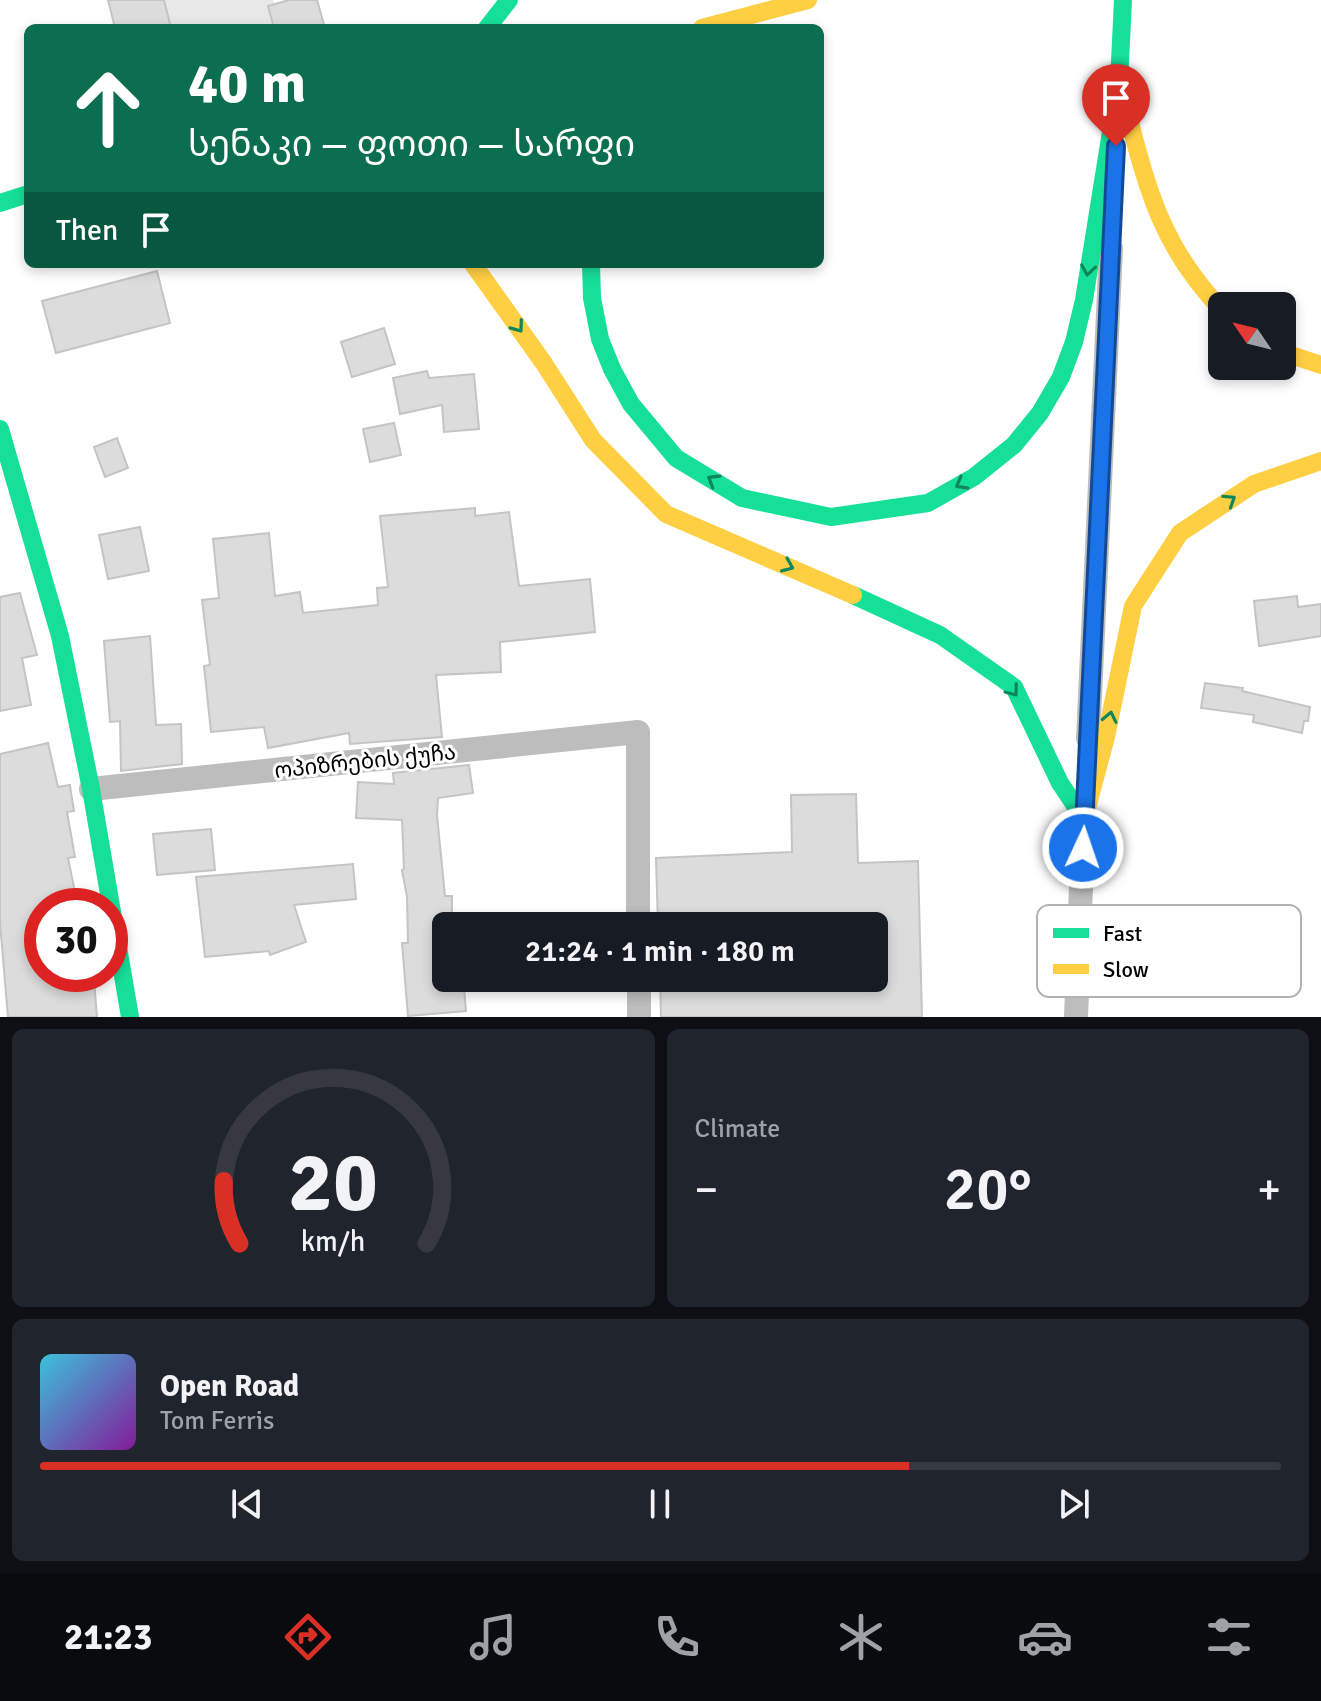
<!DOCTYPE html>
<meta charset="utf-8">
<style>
:root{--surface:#171b24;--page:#20242c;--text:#f1f3f6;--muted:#9ea1a6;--line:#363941;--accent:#d93025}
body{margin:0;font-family:Signika,"Noto Sans Georgian",sans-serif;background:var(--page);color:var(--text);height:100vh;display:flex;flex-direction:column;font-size:30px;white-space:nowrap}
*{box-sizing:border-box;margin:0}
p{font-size:26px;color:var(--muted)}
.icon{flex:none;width:44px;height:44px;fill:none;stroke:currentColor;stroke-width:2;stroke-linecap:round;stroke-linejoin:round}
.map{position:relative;height:1017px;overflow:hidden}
.sheet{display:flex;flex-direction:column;gap:12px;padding:12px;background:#0d0f14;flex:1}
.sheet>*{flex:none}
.hud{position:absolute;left:24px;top:24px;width:800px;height:244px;border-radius:12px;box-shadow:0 4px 12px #0003;background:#0b6e4f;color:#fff;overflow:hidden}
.needle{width:52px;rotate:305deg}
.tools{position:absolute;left:1208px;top:292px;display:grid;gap:16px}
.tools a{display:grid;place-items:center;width:88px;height:88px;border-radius:12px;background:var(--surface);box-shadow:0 4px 12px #0003;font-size:40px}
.speed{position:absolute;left:24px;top:888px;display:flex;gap:16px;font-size:40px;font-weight:700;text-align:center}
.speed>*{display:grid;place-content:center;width:104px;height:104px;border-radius:50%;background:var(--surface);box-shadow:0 4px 12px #0003;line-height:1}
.speed .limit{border:12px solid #d22;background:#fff;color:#111}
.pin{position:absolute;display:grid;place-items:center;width:68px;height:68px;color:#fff;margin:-82px -34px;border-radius:50% 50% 50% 0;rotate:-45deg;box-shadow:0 0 8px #0007}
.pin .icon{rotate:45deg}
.me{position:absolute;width:88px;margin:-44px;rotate:3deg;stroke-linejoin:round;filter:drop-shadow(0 0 6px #0008)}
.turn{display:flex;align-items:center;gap:28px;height:168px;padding:0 32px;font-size:36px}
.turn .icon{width:104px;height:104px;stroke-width:2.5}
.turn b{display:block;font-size:56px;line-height:68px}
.then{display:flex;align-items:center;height:76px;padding:0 32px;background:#0003;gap:16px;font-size:30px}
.big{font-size:60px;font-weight:600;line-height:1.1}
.sheet .widget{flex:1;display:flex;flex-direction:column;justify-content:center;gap:12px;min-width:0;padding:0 28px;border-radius:12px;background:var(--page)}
.sheet .dial{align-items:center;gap:0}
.dial svg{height:208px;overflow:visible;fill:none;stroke:var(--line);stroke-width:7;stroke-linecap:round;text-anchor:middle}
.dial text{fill:var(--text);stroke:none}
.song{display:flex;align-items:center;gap:24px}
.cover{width:96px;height:96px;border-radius:12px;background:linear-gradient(135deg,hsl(190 70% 55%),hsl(290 70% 35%))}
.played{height:8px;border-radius:4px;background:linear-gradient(90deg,var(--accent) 70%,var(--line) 70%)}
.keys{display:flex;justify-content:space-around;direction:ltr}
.heat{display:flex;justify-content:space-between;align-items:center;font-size:44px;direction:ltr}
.sheet .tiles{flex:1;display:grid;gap:12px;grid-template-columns:1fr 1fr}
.widget:last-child{grid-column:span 2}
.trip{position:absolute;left:432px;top:912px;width:456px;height:80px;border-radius:12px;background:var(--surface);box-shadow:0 4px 12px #0003;font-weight:600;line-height:80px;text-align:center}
.menu{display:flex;height:128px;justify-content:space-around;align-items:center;background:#090b0e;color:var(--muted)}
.menu .icon{width:56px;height:56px}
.menu .active{color:var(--accent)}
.menu b{font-size:36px;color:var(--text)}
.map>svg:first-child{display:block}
</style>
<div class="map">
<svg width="1321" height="1017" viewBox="0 0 1321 1017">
<rect width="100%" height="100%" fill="#fff"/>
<path fill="#e8e8e8" d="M156 0H273L282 28H164Z"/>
<path fill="#dcdcdc" stroke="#c4c4c4" stroke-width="2" d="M108 0H164L171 28H115Z
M289 0H317L325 28H274L268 6Z
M157 271 170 323 56 353 42 301Z
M384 328 395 364 352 377 341 342Z
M427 371 429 378 474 374 479 429 444 432 442 405 400 414 393 378Z
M394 423 401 455 370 462 363 429Z
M117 438 128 468 105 477 94 447Z
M475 508V516L509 512 519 586 590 579 595 632 500 642 501 672 436 675 442 737 350 744 349 733 268 748 264 727 211 732 204 666 210 665 202 600 219 598 213 539 269 533 275 596 300 592 303 613 378 605 377 588 388 587 380 516Z
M140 527 149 571 108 579 99 535Z
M20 593 37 655 22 658 31 705 0 711V597Z
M1297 596 1298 607 1321 604V636L1259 646 1254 601Z
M150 636 156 725 181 724 182 764 121 771 120 721 110 722 104 641Z
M1205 683 1243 688 1242 691 1310 707 1308 721H1304L1302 733 1253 722 1254 715 1201 708Z
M48 743 58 787 70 785 71 793 74 811 67 812 75 857 68 858 76 897 66 898 67 906H42V974H91V980H94L97 1017H8L0 923V754Z
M469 765 473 793 438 798 437 815 445 896H452V926H446V978H451L452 989 464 987 466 1011 408 1016 402 943H408L407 897 402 870 404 869 402 820 356 818 358 782 394 784 393 773Z
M856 794 858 863 918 861 922 1017H661L660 978H874V926H658L656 858 792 852 791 795Z
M211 829 215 870 157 875 153 834Z
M353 864 356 899 294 905 306 942 270 955 269 951 205 957 196 877Z"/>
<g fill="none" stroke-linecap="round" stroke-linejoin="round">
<path stroke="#bdbdbd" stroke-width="24" d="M1088 739 1111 249
M91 789 638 732V926
M639 978V1017
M1076 1017 1084 808"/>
<path stroke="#16e098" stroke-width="18" d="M487 28 509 0
M0 203 28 194
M591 264 592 298 600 339 612 369 631 404 676 458 742 498 831 517 928 503 974 477 1014 445 1040 413 1061 377 1074 342 1084 300 1119 82 1123 0
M0 429 60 636 91 789 130 1017
M853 595 940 635 1014 687 1060 783 1084 819"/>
<path stroke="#ffcf43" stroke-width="18" d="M702 28 808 0
M1123 96C1146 183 1158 243 1222 310
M473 264 543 362 593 440 666 514 853 595
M1282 352 1321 365
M1084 819 1106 737 1133 606 1180 533 1254 484 1321 461"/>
</g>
<defs><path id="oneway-chevron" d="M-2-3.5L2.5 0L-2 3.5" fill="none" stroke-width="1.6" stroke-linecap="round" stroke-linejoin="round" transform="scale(2)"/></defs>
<g stroke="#0d865b">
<use href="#oneway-chevron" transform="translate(1088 270) rotate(99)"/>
<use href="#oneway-chevron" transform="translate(518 327) rotate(54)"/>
<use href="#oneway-chevron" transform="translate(713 480) rotate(-149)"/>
<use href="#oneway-chevron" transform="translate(961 484) rotate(151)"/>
<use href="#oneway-chevron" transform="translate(1230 500) rotate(-33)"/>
<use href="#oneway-chevron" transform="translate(788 566) rotate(23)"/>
<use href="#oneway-chevron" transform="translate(1013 691) rotate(53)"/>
<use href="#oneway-chevron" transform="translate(1110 717) rotate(-78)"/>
</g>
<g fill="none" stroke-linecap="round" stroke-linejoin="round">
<g stroke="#114b97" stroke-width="20">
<path id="route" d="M1083 848 1116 146"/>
</g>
<use href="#route" stroke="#1a73e8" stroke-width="14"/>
</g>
<g text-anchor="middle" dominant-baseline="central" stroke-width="6" stroke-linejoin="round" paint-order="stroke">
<g font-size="22" fill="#000" stroke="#fff">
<text transform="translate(365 761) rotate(-6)">ოპიზრების ქუჩა</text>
</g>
</g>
<rect x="1037" y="905" width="264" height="92" rx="12" fill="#fff" stroke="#b2b2b2" stroke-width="2"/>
<rect x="1053" y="928" width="36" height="10" fill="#16e098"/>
<rect x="1053" y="964" width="36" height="10" fill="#ffcf43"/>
<g font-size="22" fill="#000">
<text x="1103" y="941">Fast</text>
<text x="1103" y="977">Slow</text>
</g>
</svg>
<div class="tools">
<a><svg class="needle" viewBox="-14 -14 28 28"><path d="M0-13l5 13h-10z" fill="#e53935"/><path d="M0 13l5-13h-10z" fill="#9ea1a6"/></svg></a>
</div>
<div class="speed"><div class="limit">30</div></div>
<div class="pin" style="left:1116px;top:146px;background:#d93025"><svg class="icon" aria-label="arrive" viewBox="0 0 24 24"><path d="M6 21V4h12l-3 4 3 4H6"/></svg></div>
<svg class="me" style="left:1083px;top:848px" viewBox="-20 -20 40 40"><circle r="17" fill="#1a73e8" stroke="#fff" stroke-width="3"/><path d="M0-11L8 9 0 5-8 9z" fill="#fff"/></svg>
<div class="trip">21:24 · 1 min · 180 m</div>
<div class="hud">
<div class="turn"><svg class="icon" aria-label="ahead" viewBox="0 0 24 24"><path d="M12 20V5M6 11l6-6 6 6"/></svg><div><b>40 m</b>სენაკი — ფოთი — სარფი</div></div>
<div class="then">Then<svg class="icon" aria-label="arrive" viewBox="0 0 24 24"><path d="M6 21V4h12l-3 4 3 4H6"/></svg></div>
</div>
</div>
<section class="sheet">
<div class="tiles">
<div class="widget dial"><svg viewBox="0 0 100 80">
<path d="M14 69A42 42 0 1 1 86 69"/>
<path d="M14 69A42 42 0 0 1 8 45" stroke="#d93025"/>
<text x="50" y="56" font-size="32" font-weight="700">20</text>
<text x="50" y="72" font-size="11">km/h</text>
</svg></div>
<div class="widget"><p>Climate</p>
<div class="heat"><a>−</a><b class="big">20°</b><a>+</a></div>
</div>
<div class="widget">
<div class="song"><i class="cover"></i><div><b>Open Road</b><p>Tom Ferris</p></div></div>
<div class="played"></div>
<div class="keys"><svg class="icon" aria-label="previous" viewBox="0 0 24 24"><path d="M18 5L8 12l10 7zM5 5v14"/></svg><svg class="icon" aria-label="pause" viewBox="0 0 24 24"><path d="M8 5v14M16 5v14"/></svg><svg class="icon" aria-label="next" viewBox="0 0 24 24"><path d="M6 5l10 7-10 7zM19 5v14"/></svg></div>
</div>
</div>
</section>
<nav class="menu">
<b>21:23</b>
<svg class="icon active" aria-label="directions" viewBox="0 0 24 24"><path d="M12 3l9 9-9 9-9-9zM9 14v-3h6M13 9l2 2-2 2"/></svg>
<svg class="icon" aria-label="music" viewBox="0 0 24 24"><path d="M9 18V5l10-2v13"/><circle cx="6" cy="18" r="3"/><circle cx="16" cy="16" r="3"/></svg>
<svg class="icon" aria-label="phone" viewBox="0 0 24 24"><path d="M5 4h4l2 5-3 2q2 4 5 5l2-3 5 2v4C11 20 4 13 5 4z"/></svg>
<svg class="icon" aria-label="climate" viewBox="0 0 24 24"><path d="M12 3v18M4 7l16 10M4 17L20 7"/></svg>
<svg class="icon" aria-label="car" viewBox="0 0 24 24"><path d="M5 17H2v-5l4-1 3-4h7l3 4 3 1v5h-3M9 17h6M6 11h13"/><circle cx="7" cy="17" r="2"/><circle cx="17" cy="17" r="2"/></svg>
<svg class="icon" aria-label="filters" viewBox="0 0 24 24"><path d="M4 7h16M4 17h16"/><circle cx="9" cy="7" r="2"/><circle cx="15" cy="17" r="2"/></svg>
</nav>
